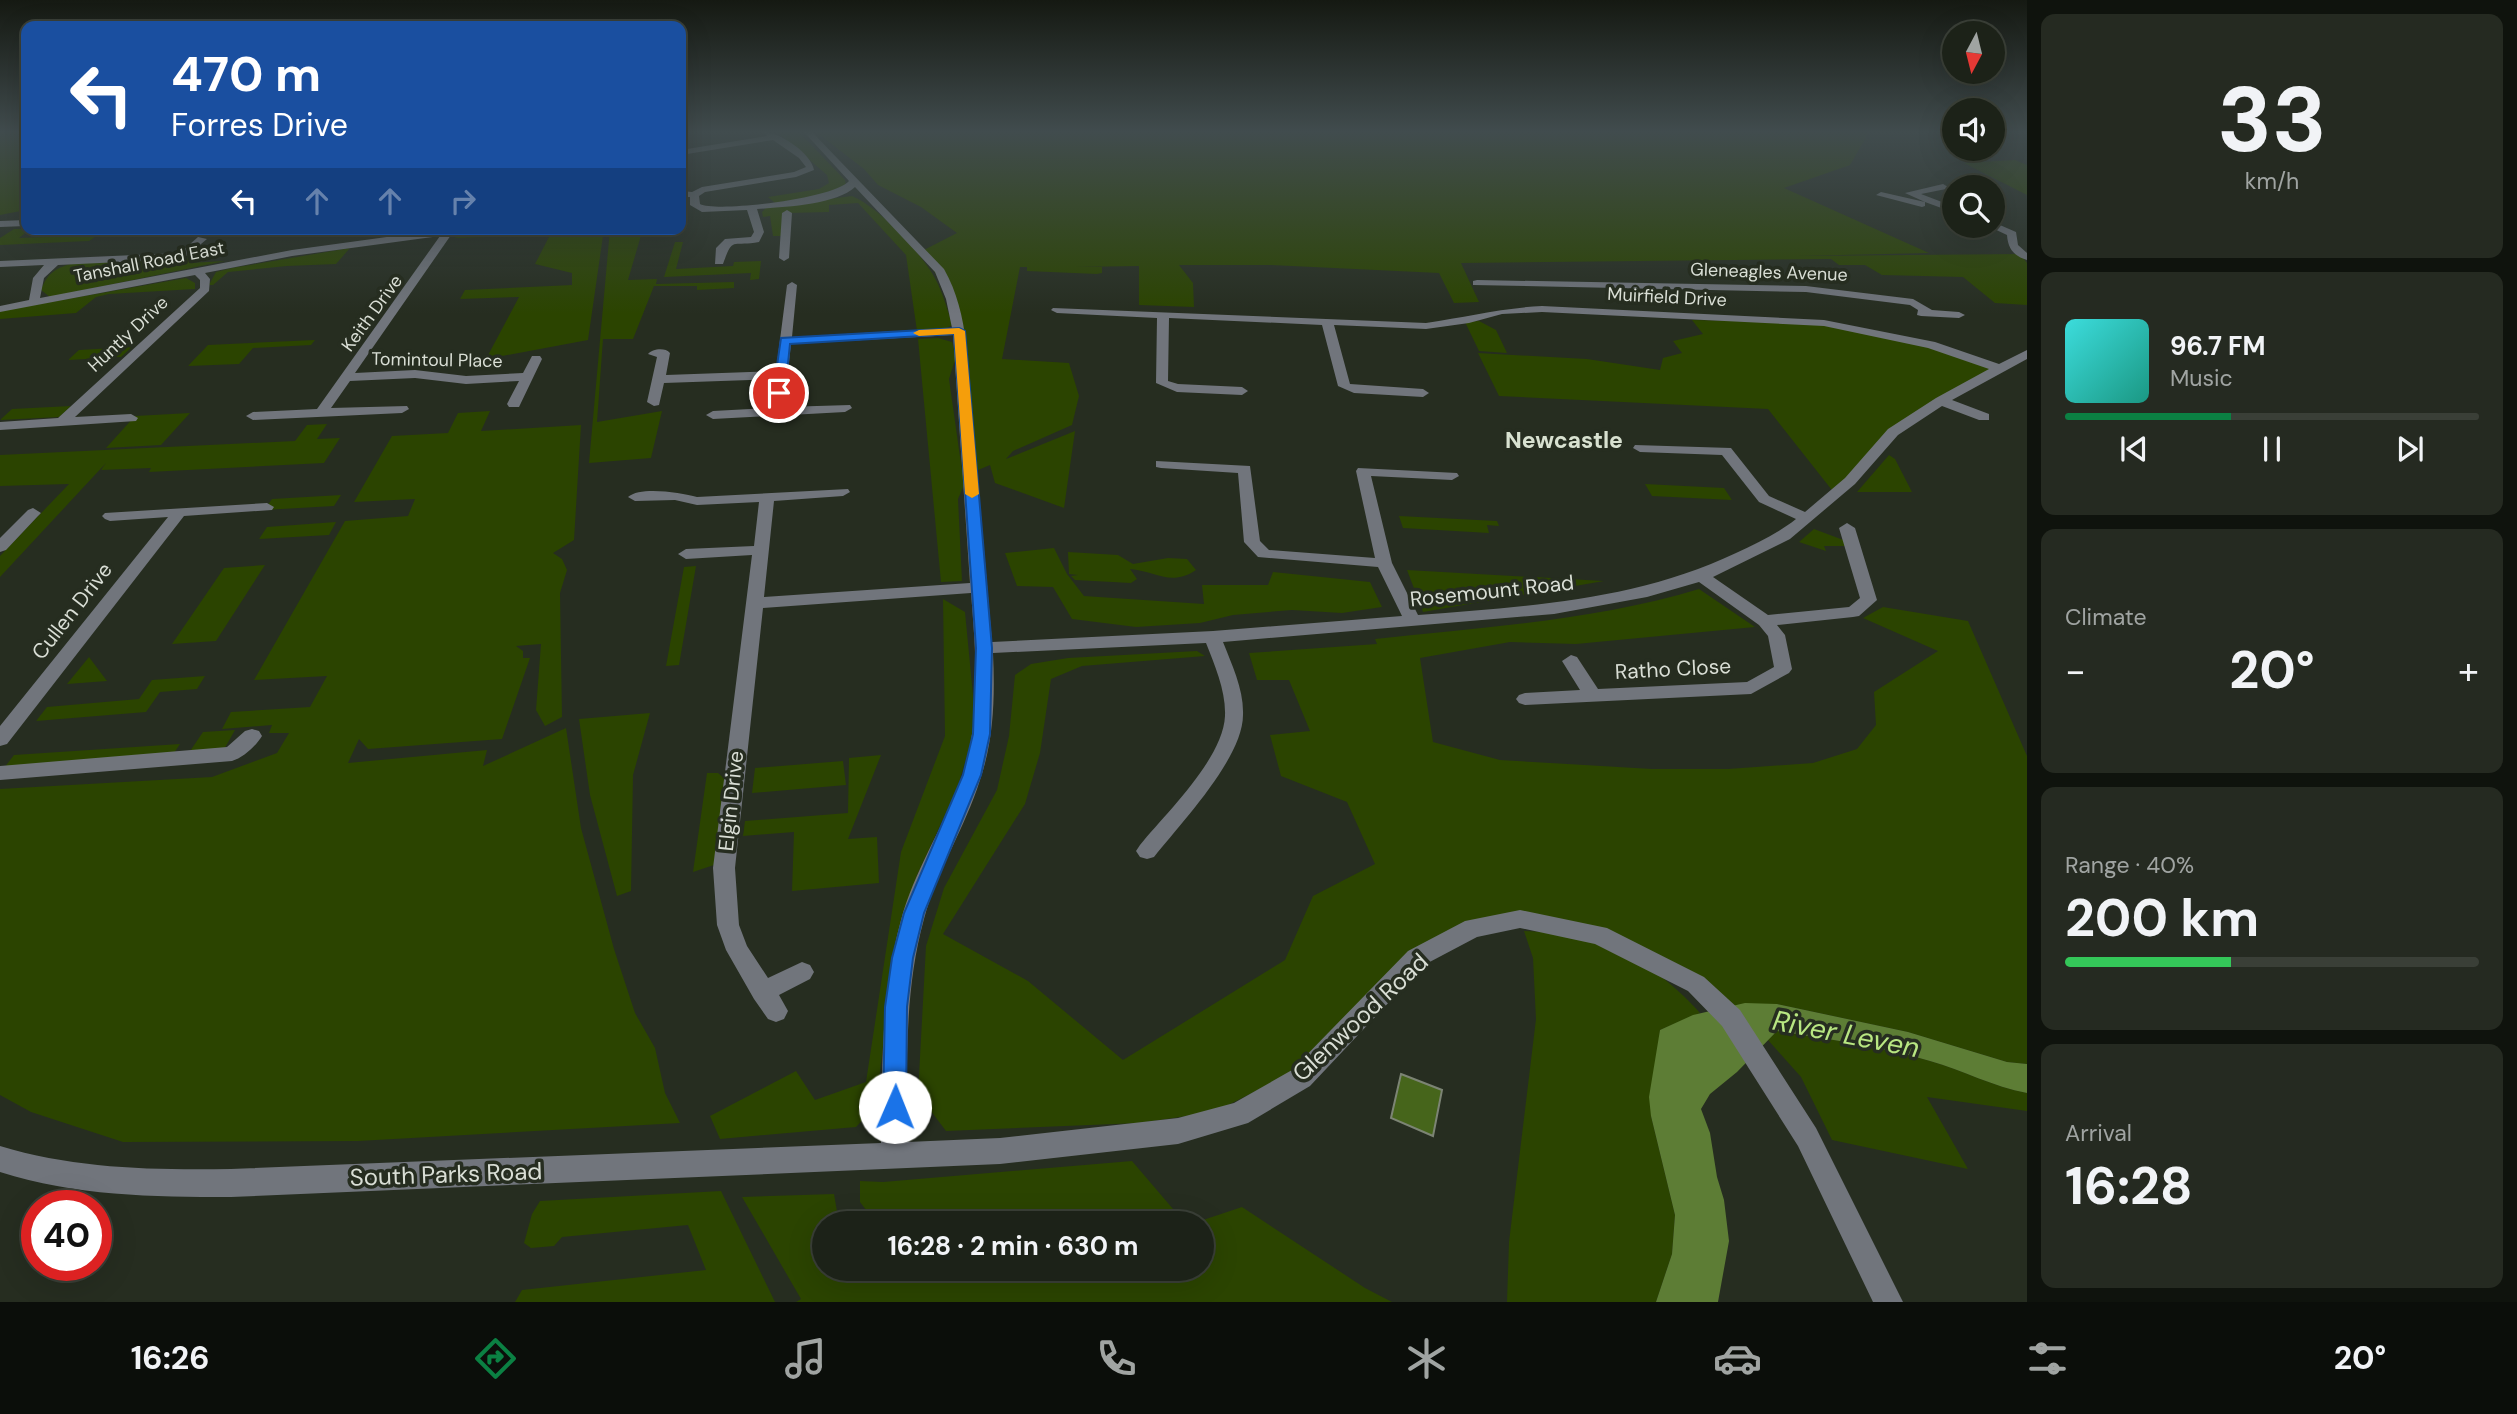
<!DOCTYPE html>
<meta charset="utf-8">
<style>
:root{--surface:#1c2218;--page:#252a21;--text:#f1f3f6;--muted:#a0a4a2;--line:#3a3f37;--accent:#0b8043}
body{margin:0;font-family:"DM Sans",sans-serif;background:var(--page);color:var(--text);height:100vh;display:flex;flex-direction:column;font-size:26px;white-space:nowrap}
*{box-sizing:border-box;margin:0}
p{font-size:23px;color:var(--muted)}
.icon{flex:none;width:38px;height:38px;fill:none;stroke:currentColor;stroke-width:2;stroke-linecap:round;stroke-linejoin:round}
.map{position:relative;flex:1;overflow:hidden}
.drawer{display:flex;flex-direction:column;gap:14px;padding:14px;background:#0f130d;width:490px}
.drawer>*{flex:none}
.hud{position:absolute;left:21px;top:21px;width:665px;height:214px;border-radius:14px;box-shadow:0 7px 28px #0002,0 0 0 2px var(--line);background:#1a4fa0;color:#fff;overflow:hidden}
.needle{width:46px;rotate:187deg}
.tools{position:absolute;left:1942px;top:21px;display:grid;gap:14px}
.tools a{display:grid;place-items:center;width:63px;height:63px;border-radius:50%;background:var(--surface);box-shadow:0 7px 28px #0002,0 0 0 2px var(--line);font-size:35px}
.speed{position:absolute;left:21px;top:1190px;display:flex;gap:14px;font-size:35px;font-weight:700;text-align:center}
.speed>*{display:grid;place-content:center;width:91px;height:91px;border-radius:50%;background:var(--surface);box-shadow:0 7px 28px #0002,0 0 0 2px var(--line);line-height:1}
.speed .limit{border:10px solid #d22;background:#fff;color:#111}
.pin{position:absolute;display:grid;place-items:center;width:60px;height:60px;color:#fff;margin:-30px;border:4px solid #fff;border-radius:50%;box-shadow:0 2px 7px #0007}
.me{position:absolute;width:77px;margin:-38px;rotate:1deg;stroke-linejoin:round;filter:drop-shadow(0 0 5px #0008)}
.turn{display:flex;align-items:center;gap:24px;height:147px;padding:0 35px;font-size:32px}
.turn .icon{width:91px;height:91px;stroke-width:2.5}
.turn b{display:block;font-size:49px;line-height:60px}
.lanes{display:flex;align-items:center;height:66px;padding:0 35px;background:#0003;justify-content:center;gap:35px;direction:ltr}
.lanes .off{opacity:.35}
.big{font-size:52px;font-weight:700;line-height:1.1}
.drawer .card{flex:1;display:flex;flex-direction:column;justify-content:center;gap:10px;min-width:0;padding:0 24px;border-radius:14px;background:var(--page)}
.drawer .dial{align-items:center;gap:0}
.dial b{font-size:91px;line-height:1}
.song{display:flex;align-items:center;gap:21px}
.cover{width:84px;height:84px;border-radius:10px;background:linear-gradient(135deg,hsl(180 70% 55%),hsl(170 70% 35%))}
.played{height:7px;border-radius:4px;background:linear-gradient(90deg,var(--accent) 40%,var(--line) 40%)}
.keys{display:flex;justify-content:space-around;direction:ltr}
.heat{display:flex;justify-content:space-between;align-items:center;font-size:38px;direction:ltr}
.charge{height:10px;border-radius:5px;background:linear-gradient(90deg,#34c759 40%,var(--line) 0)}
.trip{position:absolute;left:812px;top:1211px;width:402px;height:70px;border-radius:35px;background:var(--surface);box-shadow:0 7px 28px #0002,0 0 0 2px var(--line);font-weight:700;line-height:70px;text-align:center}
.tab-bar{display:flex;height:112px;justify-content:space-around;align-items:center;background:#0b0e0a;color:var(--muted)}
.tab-bar .icon{width:49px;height:49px}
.tab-bar .selected{color:var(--accent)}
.tab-bar b{font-size:32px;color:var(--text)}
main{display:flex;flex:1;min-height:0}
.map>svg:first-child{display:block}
</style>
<main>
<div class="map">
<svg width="2027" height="1302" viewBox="0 0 2027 1302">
<rect width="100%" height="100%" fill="#262d20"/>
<path fill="#2b4400" d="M0 132H26V210L0 215Z
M777 132H799L845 180 846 185 835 193 775 203 768 197 819 189 829 183 827 175Z
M816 132H1866L1868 134 1850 165 1784 188 1929 253 1797 256 2020 254 2027 263V305L1995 303 1963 277 1882 275 1865 265H1839L1831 259 1461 263 1479 302 1454 303 1439 273 1271 265H1179L1193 283 1194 307 1139 305V266L1076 267H1102V273L1097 274 1027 271V267H1020L1002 359 1069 363 1079 396 1072 425 1013 451 1006 459 1075 431 1064 508 995 483 990 465 971 473 954 304 922 251 957 233 921 207 878 185 864 169Z
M2015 160 2027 165V195L1964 163Z
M852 196C879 207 925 256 938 284 944 297 948 311 952 325L944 330 917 331 906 255 858 203 829 205V212L787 213 785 236H773L770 216 763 217 762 212 767 207Z
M14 229H30L19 238 98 235 89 241 0 245V238Z
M501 229H604L588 340 486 359 519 297 460 299 465 290 572 285V273L535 264 550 235 452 238Z
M610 229 642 232 628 280 657 279 656 284 734 282V288L697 290V286H654L633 339H603L597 422 662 411 651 458 589 463Z
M675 242H683L676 269 733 266 734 262 761 261 759 279 750 280 751 273 664 277Z
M350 248 336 264 287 266 228 272 213 285H209L216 272 232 268Z
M193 258 189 263 225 261 50 297 41 290C48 272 56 268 74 263Z
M186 278 195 283V289L109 294 96 297 76 313 0 319V311Z
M1692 320 1824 323 1883 333 2000 369 1893 432 1835 494 1768 409 1499 396 1478 353 1587 359 1660 370 1663 358 1682 353 1673 341 1703 334Z
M1479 321 1496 330 1507 353 1479 351 1465 322Z
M938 338 952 342 956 357 949 379 964 485 958 499 962 581 941 582 918 339Z
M315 340 311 345 253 348 239 364 188 366 208 345Z
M132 347 121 357 68 360 79 350Z
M71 406 59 417 0 420 12 409Z
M490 411 481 431 581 425 574 540 553 553 562 559 567 570 560 593 562 717 545 726 536 710 541 644 516 646 523 651V658H530L502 739 368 749 359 739 348 763 487 750 483 766 566 728 581 828 614 949 635 1013 655 1048 665 1093 680 1123 358 1141 123 1142 31 1112 0 1095V789L212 777 277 753 289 733H269L272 725 222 729 231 712 310 707 327 676 254 680 345 521 408 516 415 499 354 502 392 436 448 433 458 413Z
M190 413 161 445 106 448 135 416Z
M327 424 317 439 340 438 324 463 149 472 151 468 101 470 106 463 0 577V556L69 484 0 486V455L295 441 307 425Z
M1889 455 1895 459 1912 492H1857Z
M1645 484 1724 488 1732 500 1652 496Z
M341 495 334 506 264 510 272 499Z
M1399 516 1497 521 1499 526 1487 525 1489 533 1403 528Z
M336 522 329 535 259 539 267 527Z
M1814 529 1846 541 1845 546H1824L1826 551 1799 542Z
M1054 548 1067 574 1084 596 1204 604 1202 585H1268L1273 572 1370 582 1382 607 1342 613 1292 610 1233 615 1200 623 1136 627 1072 619 1053 587 1017 586 1005 553Z
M1068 552 1118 555 1133 564 1168 558 1187 559 1196 570C1171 587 1155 571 1130 569L1137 579 1131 583 1075 580 1071 576 1078 575 1069 574Z
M265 565 216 641 172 644 224 568Z
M696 566 679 665 666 666 684 567Z
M1407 570 1604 581 1423 612Z
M1699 589 1755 627 1576 644 1510 642 1420 658 1433 742 1500 760 1652 769H1728L1813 763 1857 749 1876 725 1874 692 1938 651 1863 618 1883 607 1968 621 2027 756V1064L2007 1062 1908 1032 1777 1004 1725 1006 1599 935 1520 919 1416 958 1296 1071 1214 1112 1139 1123 946 1131 918 1094 926 946 944 888 997 790 1009 736 1015 675 1031 664 1068 658 1197 651 1205 656 1082 666 1051 679 1040 753 1025 804 943 934 1028 981 1123 1060 1285 960 1313 896 1375 864 1347 802 1281 776 1270 735 1310 731 1289 680H1257L1249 653 1377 644 1375 639C1484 627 1593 621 1699 589Z
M943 599 965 612 976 726 957 789 917 875 895 944 876 1106 856 1127 720 1139 710 1116 796 1071 815 1100 866 1082 901 852 945 736Z
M89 657 107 681 67 684Z
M205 676 197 689 160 692 146 712 36 721 47 707 139 699 152 680Z
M650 713 633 775 631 891 617 896 590 795 579 719Z
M235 730 222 753 188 754 203 732Z
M180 744 172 756 4 768 14 755Z
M881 755 848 839 877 837 879 883 792 891 794 832 743 836 745 821 848 813 849 758Z
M843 761 846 785 752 793 755 768Z
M707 773H718L725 779 714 865 693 872Z
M1524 931C1552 932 1596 937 1620 949 1644 960 1683 993 1700 1013L1660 1030 1651 1116 1675 1215 1672 1254 1656 1302H1507L1509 1242 1536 1019 1533 958Z
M1777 1031C1828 1039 1880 1046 1930 1061 1963 1070 1993 1087 2027 1093V1111L1927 1097 1968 1169 1832 1140 1801 1077 1768 1040Z
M1132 1161 1185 1223H876L860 1202V1181L883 1182Z
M721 1191 775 1302H515L522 1290 706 1270 688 1225 562 1237 554 1246 531 1248 524 1243 532 1214 540 1201Z
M834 1194 839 1223H824V1269H1202V1223H1194L1242 1207 1365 1288 1392 1302H796L801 1299 742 1197Z"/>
<path fill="#5d7d35" d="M1745 1003 1777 1004 1908 1032 2007 1062 2027 1064V1093C1993 1087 1963 1070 1930 1061 1880 1046 1828 1039 1777 1031L1737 1072 1710 1094 1701 1109 1710 1133 1717 1177 1724 1200 1729 1241 1718 1302H1656L1672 1254 1675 1215 1651 1116 1649 1097 1660 1030 1693 1015Z"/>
<path fill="#46651b" stroke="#7c8474" stroke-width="2" d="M1401 1074 1442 1090 1433 1136 1391 1118Z"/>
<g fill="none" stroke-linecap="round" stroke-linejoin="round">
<path fill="#71757c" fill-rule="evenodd" d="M763 132C779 131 812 154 814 170L796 177 705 192 699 196 700 204C718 213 836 198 849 181L804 132H812L944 269C957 292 963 317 966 343L992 642 1213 631 1402 616 1378 567 1258 557 1244 542 1238 473 1161 468 1156 467V461L1250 466 1260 541 1269 550 1375 558 1356 471 1358 468 1457 473 1459 476 1452 480 1371 476 1392 563 1418 615C1528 606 1635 601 1736 553 1757 543 1777 534 1796 519L1759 502 1722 455 1640 452 1633 448 1635 445 1731 448 1769 496 1805 512 1845 478 1888 429 1936 398 1989 369 1928 348 1824 326 1542 312 1502 314 1469 323 1426 329 1334 325 1350 384 1423 389 1429 393 1423 397 1354 393 1338 386 1322 325 1169 318 1168 381 1178 384 1242 387 1248 391 1242 395 1177 392 1156 383 1157 318 1057 313 1051 310 1053 308 1426 323C1466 317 1502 308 1542 306L1824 320 1935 342 1999 364 2027 350V359L1952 400 1989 414V420H1979L1942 406 1898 435 1855 484 1790 539 1713 577 1768 615 1849 607 1860 598 1839 528 1847 523 1855 528 1877 600 1859 616 1853 617 1777 625 1785 635 1792 669 1789 673 1751 694 1525 705 1519 703 1516 699 1519 695 1525 693 1580 690 1562 661 1571 655 1577 657 1598 689 1747 682 1774 667 1768 636 1759 625 1699 582 1647 597 1554 614 1223 642C1232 665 1244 690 1243 715 1243 758 1181 823 1154 857L1147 859 1140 857 1136 851 1140 845C1166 813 1223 759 1225 716 1226 691 1215 666 1206 643L993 653C995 696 994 739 980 780 965 828 937 870 924 919 904 991 907 1067 907 1142L1000 1138 1178 1118 1234 1103 1292 1070 1408 951 1465 921 1520 910 1607 928 1704 977 1740 1010 1816 1128 1903 1302H1873L1798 1146 1722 1026 1688 991 1595 944 1520 928 1477 937 1424 965 1310 1086 1248 1123 1178 1144 1000 1164 231 1197C152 1197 76 1196 0 1172V1146C76 1169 152 1170 231 1169L881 1143C882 1068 881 993 901 920 914 872 942 829 960 783 982 722 976 656 971 593L763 608 735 868 739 925 747 946 768 978 802 962 810 965 814 972 810 979 779 995 788 1011 784 1019 776 1022 768 1019 754 999 726 950 717 925 713 868 752 555 686 559 678 554 686 549 754 546 759 502 697 505 675 500 635 501 628 497C641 486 681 493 697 497L848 489 850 492 843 496 774 501 764 597 970 583 953 335 791 344 784 407 850 405 852 408 845 412 713 419 706 415 713 411 771 408 775 379 664 383 659 405 654 406 647 402 657 357 648 354C652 349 665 347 670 353L666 375 776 371 787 285 792 282 797 285 792 337 952 328 946 299 935 272 855 187C836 205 783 207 757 209L764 232 759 242C731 247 733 236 723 264H715L716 248 725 239 751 237 754 232 747 210 702 212 690 205V197H681V191L692 192 702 187 794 172 806 167 799 158 773 140 681 155V150L767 136Z
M1943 184 1948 187 1946 189 1921 194 1955 207V213L1925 202V206L1922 207 1876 195 1881 192 1925 202 1905 193Z
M787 210 792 213 789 258 784 261 779 258 782 213Z
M26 220V226L0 227V221Z
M1993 222 2016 232 2018 245 2027 253V260C2014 256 2008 249 2007 235L1990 227 1993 226Z
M445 229H476L451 235 355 373 415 370 466 376 523 373 532 356H540L542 359 519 407H509L507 404 519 381 466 384 415 378 350 381 331 408 407 406 409 409 402 413 253 420 246 416 253 412 317 409 440 236 292 256 205 273 210 279 209 291 75 417 131 414 138 418 136 421 0 430V422L58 418 200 288V280L195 275 0 312V306L29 300 33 278 44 265 0 267V261L180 253 198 237 207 239 183 259 58 265 44 278 40 298 292 250Z
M1477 280 1806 286 1913 299 1932 310 1959 312 1965 315 1959 318 1921 316 1917 315 1918 310 1910 305 1806 292 1473 285V281Z
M267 503 274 507 272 510 184 516 7 744 0 746V726L168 517 110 521 105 519 102 516 105 513Z
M33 508 41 513 38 516 6 550 0 552V538L28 510Z
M252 729 259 731 262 736C256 746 243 758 232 761L0 780V766L227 747 245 731Z"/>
</g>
<linearGradient id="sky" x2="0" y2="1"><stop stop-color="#151912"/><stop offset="0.42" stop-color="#414c4e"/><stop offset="1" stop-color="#414c4e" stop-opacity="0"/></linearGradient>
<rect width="2027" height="314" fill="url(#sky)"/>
<path fill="#1a73e8" stroke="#114b97" stroke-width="2" d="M959 328 965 331 992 648 990 734 981 775 924 913 913 958 907 1007 906 1107 903 1114 895 1118 887 1114 883 1107 885 1007 892 958 904 913 963 775 973 734 976 648 954 334 790 344 785 393 779 397 773 393 781 338Z"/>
<path fill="#f59e0b" d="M959 328 965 331 979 494 972 498 965 494 954 334 919 336 913 333 919 330Z"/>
<g text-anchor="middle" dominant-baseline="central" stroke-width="7" stroke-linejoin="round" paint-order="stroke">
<g font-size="18" fill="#d9ded5" stroke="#262d20">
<text transform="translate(149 262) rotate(-11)">Tanshall Road East</text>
<text transform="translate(1769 272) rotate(2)">Gleneagles Avenue</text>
<text transform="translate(1667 297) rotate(3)">Muirfield Drive</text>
<text transform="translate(372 313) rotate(-54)">Keith Drive</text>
<text transform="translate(128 334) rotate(-43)">Huntly Drive</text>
<text transform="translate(437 360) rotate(1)">Tomintoul Place</text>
</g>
<g font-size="21" fill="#d9ded5" stroke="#262d20">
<text transform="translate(1492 591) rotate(-6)">Rosemount Road</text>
<text transform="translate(72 611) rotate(-52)">Cullen Drive</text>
<text transform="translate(1673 669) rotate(-3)">Ratho Close</text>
<text transform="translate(731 801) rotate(-84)">Elgin Drive</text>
</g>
<g font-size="23" font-weight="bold" fill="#d8e1d0" stroke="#262d20">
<text x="1564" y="440">Newcastle</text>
</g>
<g font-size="24" fill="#d9ded5" stroke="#262d20">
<text transform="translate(1360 1017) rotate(-43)">Glenwood Road</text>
<text transform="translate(446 1174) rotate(-2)">South Parks Road</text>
</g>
<g font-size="28" font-style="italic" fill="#b8e682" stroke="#262d20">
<text transform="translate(1846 1034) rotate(11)">River Leven</text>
</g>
</g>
</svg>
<div class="tools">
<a><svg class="needle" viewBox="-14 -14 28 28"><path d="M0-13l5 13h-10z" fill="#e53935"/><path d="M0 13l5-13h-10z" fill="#a0a4a2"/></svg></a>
<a><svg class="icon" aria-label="sound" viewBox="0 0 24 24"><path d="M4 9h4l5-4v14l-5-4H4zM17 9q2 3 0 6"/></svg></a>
<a><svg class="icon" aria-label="search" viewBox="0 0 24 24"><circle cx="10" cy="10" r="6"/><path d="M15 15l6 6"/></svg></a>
</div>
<div class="speed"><div class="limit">40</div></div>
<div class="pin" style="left:779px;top:393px;background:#d93025"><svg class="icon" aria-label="arrive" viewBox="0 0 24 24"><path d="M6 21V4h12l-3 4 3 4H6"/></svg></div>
<svg class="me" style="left:895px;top:1107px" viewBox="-20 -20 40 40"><circle r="19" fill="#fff"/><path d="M0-13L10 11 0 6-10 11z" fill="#1a73e8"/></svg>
<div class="trip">16:28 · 2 min · 630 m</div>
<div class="hud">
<div class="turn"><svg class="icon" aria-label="left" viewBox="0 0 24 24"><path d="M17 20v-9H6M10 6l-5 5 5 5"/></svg><div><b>470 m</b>Forres Drive</div></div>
<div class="lanes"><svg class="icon" aria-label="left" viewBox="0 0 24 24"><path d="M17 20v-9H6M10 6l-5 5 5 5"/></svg><svg class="icon off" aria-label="ahead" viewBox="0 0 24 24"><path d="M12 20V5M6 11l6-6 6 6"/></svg><svg class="icon off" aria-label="ahead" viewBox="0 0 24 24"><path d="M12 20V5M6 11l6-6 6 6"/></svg><svg class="icon off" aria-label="right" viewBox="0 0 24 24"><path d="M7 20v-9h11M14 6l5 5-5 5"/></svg></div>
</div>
</div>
<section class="drawer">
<div class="card dial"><b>33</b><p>km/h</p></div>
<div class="card">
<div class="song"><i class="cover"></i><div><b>96.7 FM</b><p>Music</p></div></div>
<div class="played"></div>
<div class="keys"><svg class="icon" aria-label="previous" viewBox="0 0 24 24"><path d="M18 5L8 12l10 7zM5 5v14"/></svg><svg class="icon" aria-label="pause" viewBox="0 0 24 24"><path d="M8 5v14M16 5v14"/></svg><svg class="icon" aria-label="next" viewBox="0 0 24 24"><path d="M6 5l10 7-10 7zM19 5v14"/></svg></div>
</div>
<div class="card"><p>Climate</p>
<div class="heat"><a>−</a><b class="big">20°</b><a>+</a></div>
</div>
<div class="card"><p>Range · 40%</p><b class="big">200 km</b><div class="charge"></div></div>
<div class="card"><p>Arrival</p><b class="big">16:28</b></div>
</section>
</main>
<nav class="tab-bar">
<b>16:26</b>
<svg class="icon selected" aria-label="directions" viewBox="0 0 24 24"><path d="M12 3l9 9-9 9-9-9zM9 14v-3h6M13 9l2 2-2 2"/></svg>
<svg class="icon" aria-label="music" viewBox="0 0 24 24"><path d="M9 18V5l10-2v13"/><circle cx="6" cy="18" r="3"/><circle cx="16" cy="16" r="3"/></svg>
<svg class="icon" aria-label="phone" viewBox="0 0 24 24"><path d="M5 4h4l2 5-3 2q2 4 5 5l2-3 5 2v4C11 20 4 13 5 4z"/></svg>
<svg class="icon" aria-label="climate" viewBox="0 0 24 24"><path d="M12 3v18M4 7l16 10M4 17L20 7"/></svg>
<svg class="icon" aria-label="car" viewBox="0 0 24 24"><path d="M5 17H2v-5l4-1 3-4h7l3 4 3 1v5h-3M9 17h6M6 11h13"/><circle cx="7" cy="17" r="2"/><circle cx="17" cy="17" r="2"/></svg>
<svg class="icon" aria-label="filters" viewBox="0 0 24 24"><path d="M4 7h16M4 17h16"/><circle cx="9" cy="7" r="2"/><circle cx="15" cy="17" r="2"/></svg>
<b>20°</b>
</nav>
